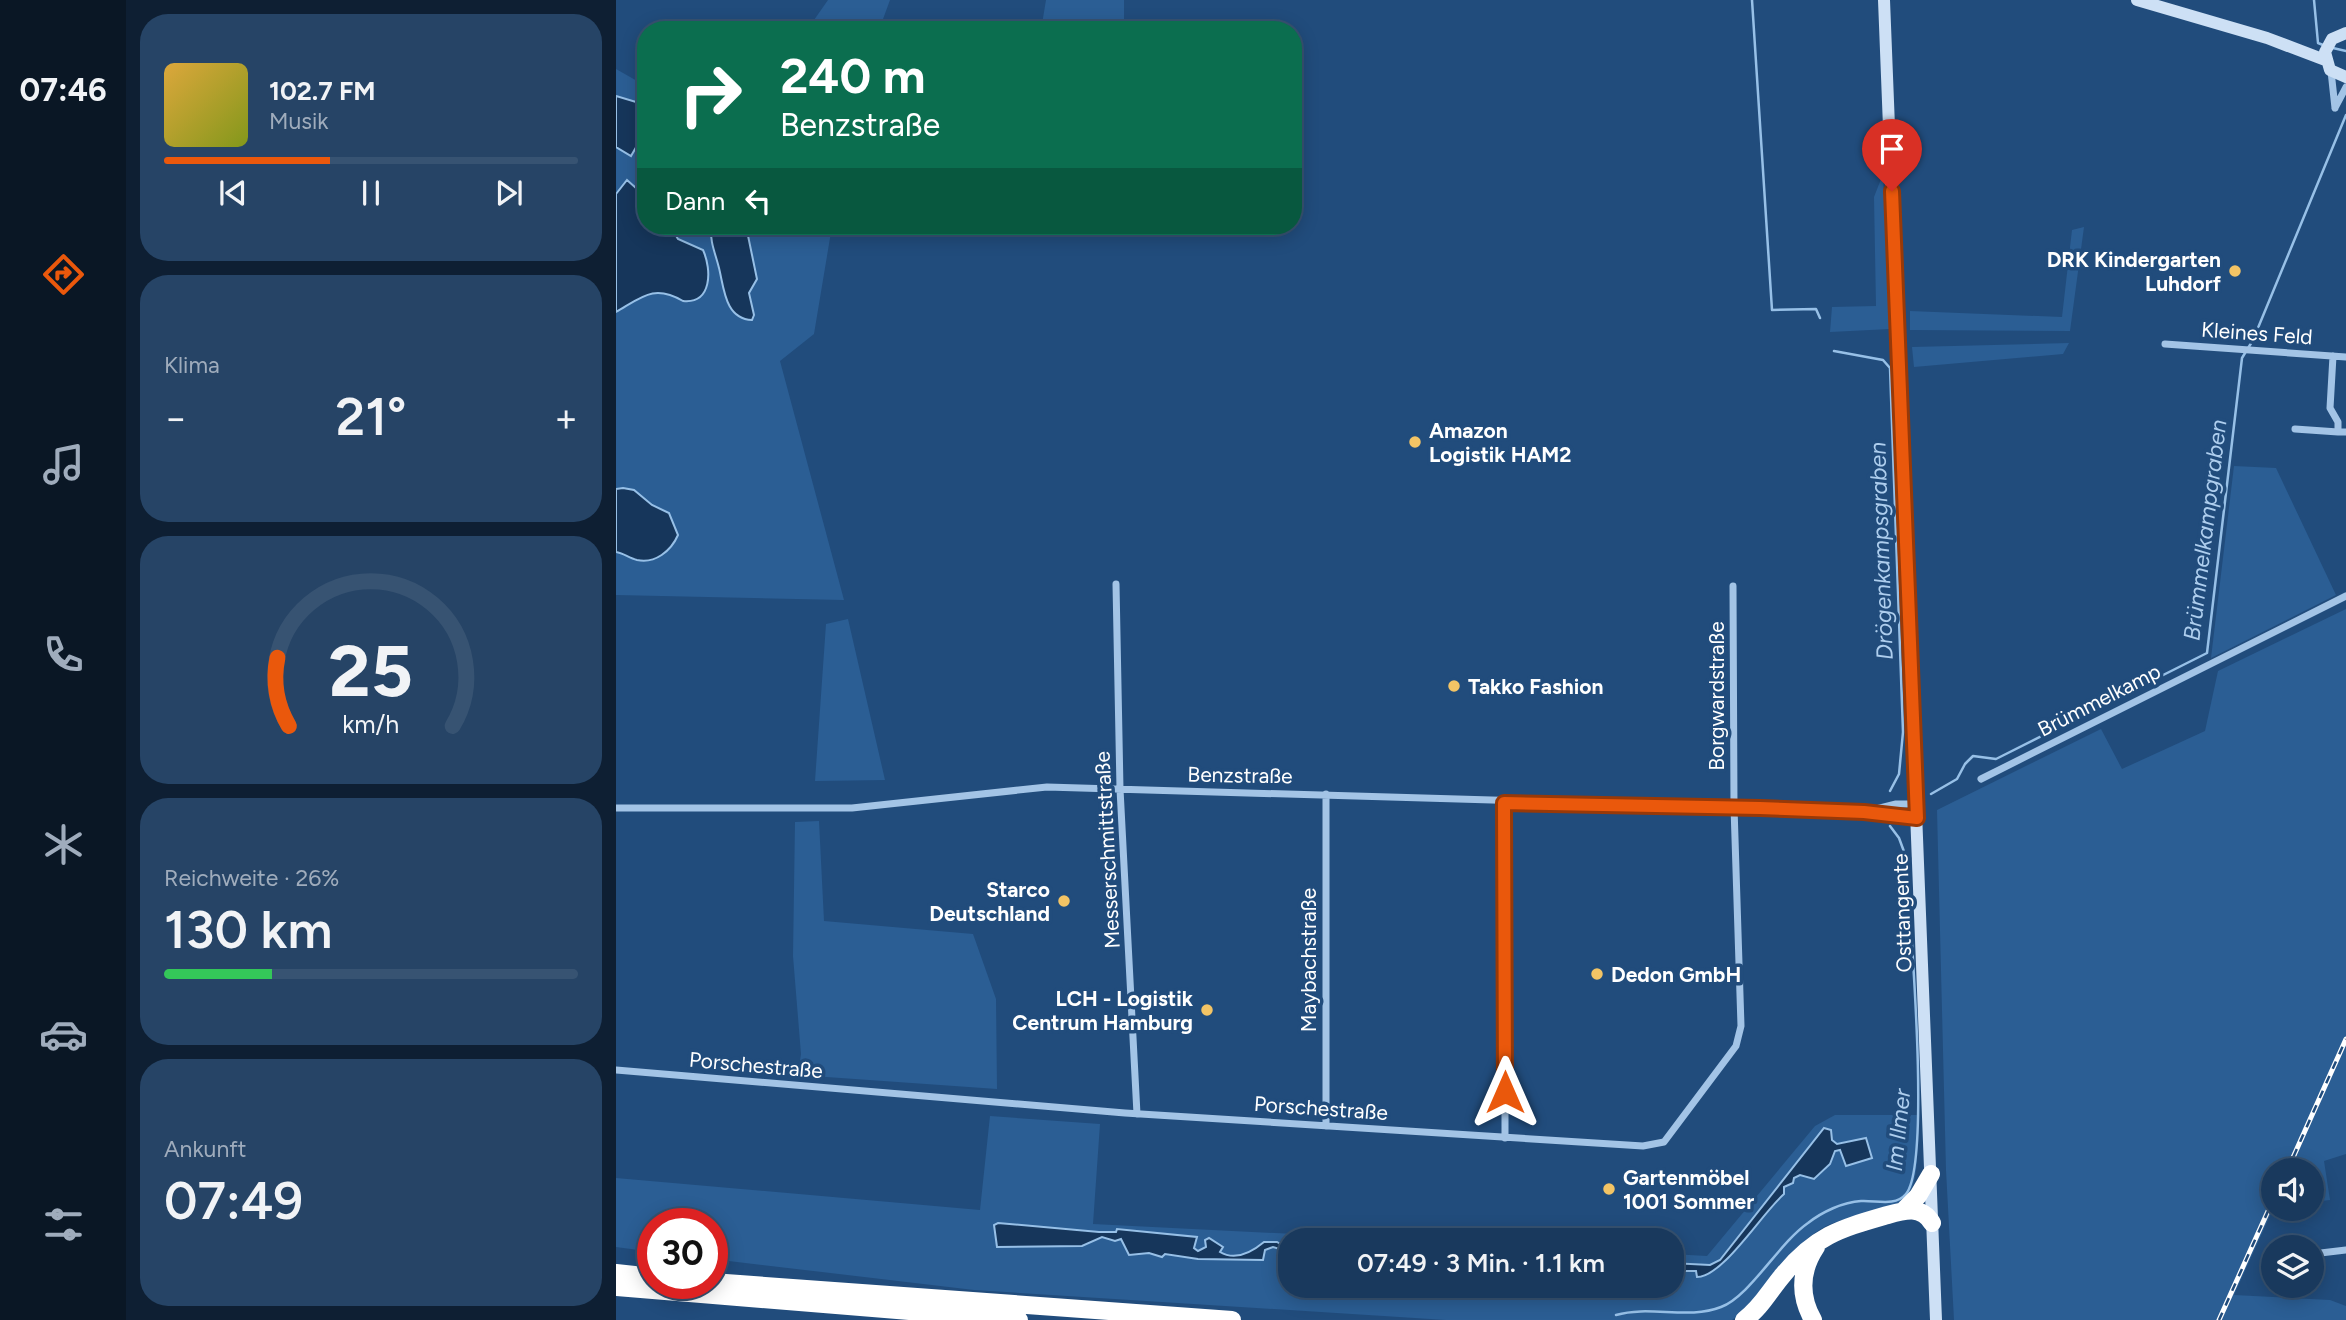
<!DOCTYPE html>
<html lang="de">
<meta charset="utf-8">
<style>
:root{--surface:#19395d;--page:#264466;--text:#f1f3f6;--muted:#9facbc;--line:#375372;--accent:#ea580c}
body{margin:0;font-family:Figtree,sans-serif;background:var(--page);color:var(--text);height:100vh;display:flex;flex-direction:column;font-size:26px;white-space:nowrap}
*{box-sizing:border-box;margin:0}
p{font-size:23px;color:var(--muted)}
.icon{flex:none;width:38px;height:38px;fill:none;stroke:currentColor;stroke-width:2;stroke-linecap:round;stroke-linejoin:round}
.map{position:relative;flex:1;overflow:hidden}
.panel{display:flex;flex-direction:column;gap:14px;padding:14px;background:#0e1f33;width:490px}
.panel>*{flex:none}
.top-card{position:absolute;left:21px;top:21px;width:665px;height:214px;border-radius:28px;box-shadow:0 4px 18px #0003,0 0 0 2px var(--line);background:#0b6e4f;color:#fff;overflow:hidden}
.controls{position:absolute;left:1645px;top:1158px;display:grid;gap:14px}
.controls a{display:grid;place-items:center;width:63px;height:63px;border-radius:50%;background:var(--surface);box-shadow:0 4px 18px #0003,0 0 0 2px var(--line);font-size:35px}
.speed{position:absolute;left:21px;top:1208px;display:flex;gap:14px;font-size:35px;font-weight:700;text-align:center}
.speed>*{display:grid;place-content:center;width:91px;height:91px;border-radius:50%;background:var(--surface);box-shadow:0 4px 18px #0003,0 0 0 2px var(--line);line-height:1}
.speed .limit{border:10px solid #d22;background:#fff;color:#111}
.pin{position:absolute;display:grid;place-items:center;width:60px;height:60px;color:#fff;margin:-72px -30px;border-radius:50% 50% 50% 0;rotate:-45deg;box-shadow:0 0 7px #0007}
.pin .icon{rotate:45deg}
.me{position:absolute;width:77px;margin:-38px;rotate:0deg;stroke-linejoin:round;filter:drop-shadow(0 0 5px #0008)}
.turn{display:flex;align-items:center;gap:24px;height:147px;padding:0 28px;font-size:32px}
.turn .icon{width:91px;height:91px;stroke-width:2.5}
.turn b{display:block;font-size:49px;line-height:60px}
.then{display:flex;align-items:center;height:66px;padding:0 28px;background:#0003;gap:14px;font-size:26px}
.big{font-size:52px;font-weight:600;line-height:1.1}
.panel .widget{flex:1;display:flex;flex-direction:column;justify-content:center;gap:10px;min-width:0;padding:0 24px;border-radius:28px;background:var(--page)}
.panel .dial{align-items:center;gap:0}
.dial svg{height:182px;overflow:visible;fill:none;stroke:var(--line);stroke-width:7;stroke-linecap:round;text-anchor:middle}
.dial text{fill:var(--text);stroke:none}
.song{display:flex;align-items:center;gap:21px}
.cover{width:84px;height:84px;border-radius:10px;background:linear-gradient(135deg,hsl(40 70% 55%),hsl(70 70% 35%))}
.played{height:7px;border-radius:4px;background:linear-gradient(90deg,var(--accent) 40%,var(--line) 40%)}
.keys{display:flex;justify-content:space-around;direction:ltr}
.heat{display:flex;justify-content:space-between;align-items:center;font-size:38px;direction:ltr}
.charge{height:10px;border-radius:5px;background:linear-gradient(90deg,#34c759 26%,var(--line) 0)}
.trip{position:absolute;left:662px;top:1228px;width:406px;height:70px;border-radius:28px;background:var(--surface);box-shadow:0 4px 18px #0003,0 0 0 2px var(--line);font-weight:600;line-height:70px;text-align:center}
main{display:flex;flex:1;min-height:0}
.tab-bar{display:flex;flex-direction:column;width:126px;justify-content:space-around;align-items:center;background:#0a1725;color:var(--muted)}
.tab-bar .icon{width:49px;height:49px}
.tab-bar .active{color:var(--accent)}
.tab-bar b{font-size:32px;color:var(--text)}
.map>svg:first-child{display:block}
</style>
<main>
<nav class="tab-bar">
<b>07:46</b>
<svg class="icon active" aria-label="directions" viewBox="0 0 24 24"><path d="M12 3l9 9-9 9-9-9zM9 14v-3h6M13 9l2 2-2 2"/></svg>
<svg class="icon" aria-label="music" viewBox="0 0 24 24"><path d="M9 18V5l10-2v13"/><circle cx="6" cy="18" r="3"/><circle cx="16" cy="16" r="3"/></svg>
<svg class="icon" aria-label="phone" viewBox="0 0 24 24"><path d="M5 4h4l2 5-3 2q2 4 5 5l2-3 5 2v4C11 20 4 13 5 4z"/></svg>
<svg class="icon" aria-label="climate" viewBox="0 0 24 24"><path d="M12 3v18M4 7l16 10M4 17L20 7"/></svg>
<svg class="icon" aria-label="car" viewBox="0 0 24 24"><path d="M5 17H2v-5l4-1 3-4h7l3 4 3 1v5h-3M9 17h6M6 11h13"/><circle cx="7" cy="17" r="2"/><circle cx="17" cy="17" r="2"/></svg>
<svg class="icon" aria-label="filters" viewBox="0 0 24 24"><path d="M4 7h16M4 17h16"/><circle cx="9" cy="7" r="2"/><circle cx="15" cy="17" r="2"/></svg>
</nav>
<section class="panel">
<div class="widget">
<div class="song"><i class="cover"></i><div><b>102.7 FM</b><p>Musik</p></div></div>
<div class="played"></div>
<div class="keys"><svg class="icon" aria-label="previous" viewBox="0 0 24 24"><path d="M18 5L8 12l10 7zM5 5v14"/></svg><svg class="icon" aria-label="pause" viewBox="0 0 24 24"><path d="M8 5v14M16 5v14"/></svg><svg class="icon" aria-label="next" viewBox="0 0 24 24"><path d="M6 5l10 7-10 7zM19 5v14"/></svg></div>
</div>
<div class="widget"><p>Klima</p>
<div class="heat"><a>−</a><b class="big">21°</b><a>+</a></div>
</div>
<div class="widget dial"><svg viewBox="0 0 100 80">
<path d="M14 69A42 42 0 1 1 86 69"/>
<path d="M14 69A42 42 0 0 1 9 39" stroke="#ea580c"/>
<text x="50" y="56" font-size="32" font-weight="700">25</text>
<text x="50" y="72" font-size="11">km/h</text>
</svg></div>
<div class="widget"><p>Reichweite · 26%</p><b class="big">130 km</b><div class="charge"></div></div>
<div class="widget"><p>Ankunft</p><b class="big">07:49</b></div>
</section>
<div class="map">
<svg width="1730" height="1320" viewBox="0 0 1730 1320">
<rect width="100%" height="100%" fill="#214c7c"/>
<path fill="#2b5e94" d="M212 0H274L263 30H191Z
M430 0H508V30H425Z
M0 69 30 86V226H216L198 334 164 361 228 600 0 595Z
M1267 174 1274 329 1214 332 1216 307 1260 306 1258 197Z
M1468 227 1454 331 1294 330V311L1446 317 1456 230Z
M1453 343 1447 354 1298 367 1296 347Z
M1618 466 1660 468 1720 595 1595 658Z
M1730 609V1154L1708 1161 1714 1200 1696 1202V1171H1657V1209L1618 1295 1714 1300 1730 1306V1320H1338L1330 1170 1321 810 1485 729 1506 769 1589 731 1602 671Z
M232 619 269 780 199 781 210 624Z
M203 821 208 921 357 934 380 999 381 1089 182 1075 185 1054 177 956 179 822Z
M1219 1115H1301C1300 1138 1305 1173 1293 1194 1284 1210 1229 1216 1210 1226 1170 1247 1152 1293 1116 1320H830L358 1290 96 1259V1223H37V1252L0 1247V1178L364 1210 374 1116 484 1124 477 1224 819 1241H674V1286H1055V1254L1091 1256 1199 1126Z"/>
<path fill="#16365b" stroke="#97c0e7" stroke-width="2" d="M0 96 30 105V130L15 156 0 147Z
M11 180 30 197V226H54L62 239 87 250C96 270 96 304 67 301 38 284 26 297 0 312V194Z
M95 226H130L141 279 133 293 138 315 136 320C109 319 108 288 103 268 99 252 94 243 95 226Z
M7 488 18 490 36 505 53 513 62 535C55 551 39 564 21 560 13 558 7 553 0 552V489Z
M1208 1128 1215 1130 1216 1140 1221 1144 1250 1138 1256 1158 1230 1166 1224 1150 1219 1151 1214 1164 1198 1179 1184 1175 1178 1178 1177 1183 1168 1187V1194C1146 1213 1107 1277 1081 1277L1080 1271H1067V1276L1055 1282V1263L1094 1265 1104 1260Z
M382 1223 483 1232H500L501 1229 581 1237 578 1248 582 1251 590 1247 589 1240 593 1238 607 1247 604 1252C619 1261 636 1252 648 1242H661L674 1250V1264L666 1258 664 1249 657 1247 649 1250 647 1260 582 1259 549 1254 546 1257 533 1253 513 1255 505 1239 499 1241 486 1237 466 1246 381 1247 378 1225Z"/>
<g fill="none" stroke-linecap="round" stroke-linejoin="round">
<path stroke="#97c0e7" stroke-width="2.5" d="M1136 0 1156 310 1200 309 1204 318
M1698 0 1702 43 1707 45
M1717 48 1730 51
M1218 351 1267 360 1274 368 1287 732 1283 774 1274 791
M1315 794 1341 779 1349 764 1357 756 1380 759 1591 653 1626 358 1637 340 1730 115
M1000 1315C1034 1305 1072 1320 1105 1307 1134 1296 1163 1243 1192 1223 1206 1212 1227 1202 1245 1201 1260 1200 1279 1207 1290 1194 1316 1162 1293 910 1290 857L1283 838 1274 826"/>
<path stroke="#a3c4e6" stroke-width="7" d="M1715 71 1719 108
M1719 108 1730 87
M1549 344 1730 357
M1717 356 1714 408 1722 422V432H1730
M1679 429 1722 432
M500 584 504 789 521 1114
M1365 779 1730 596
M889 803V1138
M0 808H236L431 787 1144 808 1248 812 1301 818
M1252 811 1280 804H1301
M0 1070 509 1113 1027 1146 1048 1142 1120 1046 1125 1026 1118 807 1117 586
M710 1126V794
M1654 1252 1657 1253
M1696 1254 1730 1250"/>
<path stroke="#cde0f5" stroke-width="12" d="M1268 0 1320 1320
M1521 0 1651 38 1709 60
M1730 33 1716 39 1709 52 1714 70 1730 77"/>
<path stroke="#fff" stroke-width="18" d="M1287 1211 1302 1196 1315 1174
M0 1273 37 1277
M96 1282 616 1320
M0 1287 403 1320
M1128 1320C1145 1308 1154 1290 1167 1275 1199 1236 1223 1229 1268 1216 1286 1211 1305 1204 1316 1223
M1197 1320C1183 1295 1184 1271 1200 1247"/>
<g stroke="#fff" stroke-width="5">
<path id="rail" d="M1671 1171 1730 1039
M1603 1320 1657 1200"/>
</g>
<use href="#rail" stroke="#214c7c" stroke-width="2.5" stroke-dasharray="8" stroke-linecap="butt"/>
</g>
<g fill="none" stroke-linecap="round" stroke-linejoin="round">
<g stroke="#983908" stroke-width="18">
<path id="route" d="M889 1092 888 803 1144 808 1248 812 1301 818 1276 191"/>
</g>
<use href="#route" stroke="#ea580c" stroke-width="12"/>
</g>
<g fill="#f3c465" stroke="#214c7c" stroke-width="2.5">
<circle cx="1619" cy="271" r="7"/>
<circle cx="799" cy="442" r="7"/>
<circle cx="838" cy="686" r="7"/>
<circle cx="448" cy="901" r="7"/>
<circle cx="981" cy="974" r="7"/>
<circle cx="591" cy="1010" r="7"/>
<circle cx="993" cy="1189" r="7"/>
</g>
<g text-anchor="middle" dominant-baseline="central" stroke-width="7" stroke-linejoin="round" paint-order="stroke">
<g font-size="21" font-weight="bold" fill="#fff" stroke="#214c7c" text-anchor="start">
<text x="1605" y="259" text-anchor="end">DRK Kindergarten<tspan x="1605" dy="24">Luhdorf</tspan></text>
<text x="813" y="430">Amazon<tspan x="813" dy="24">Logistik HAM2</tspan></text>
<text x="852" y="686">Takko Fashion</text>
<text x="434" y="889" text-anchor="end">Starco<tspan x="434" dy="24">Deutschland</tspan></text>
<text x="995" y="974">Dedon GmbH</text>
<text x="577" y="998" text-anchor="end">LCH - Logistik<tspan x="577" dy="24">Centrum Hamburg</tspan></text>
<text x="1007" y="1177">Gartenmöbel<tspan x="1007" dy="24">1001 Sommer</tspan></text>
</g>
<g font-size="21" fill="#fff" stroke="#214c7c">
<text transform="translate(1641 333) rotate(4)">Kleines Feld</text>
<text transform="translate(1100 696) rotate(-90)">Borgwardstraße</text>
<text transform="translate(1483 700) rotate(-27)">Brümmelkamp</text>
<text transform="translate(624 775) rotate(1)">Benzstraße</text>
<text transform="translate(491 850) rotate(-93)">Messerschmittstraße</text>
<text transform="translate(1286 913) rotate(-92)">Osttangente</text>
<text transform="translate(692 960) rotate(-90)">Maybachstraße</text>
<text transform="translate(140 1065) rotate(5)">Porschestraße</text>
<text transform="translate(705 1108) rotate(4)">Porschestraße</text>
</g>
<g font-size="23" font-style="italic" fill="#aeceee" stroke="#214c7c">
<text transform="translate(1589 530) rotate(-83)">Brümmelkampgraben</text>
<text transform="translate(1265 551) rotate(-92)">Drögenkampsgraben</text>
<text transform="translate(1282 1130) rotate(-84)">Im Ilmer</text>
</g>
</g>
</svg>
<div class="controls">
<a><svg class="icon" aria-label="sound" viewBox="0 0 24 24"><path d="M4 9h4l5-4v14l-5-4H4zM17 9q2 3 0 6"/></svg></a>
<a><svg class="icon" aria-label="layers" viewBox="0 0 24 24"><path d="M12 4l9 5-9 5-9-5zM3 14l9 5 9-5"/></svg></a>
</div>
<div class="speed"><div class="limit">30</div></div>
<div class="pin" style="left:1276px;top:191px;background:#d93025"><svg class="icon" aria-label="arrive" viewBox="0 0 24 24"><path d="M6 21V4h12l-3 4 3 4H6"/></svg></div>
<svg class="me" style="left:889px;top:1092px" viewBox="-20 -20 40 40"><path d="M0-17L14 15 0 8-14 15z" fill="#ea580c" stroke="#fff" stroke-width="4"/></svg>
<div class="trip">07:49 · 3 Min. · 1.1 km</div>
<div class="top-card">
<div class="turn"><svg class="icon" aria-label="right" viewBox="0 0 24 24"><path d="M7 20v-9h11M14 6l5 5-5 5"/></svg><div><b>240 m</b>Benzstraße</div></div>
<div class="then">Dann<svg class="icon" aria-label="left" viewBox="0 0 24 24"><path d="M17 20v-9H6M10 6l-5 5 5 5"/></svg></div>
</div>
</div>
</main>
